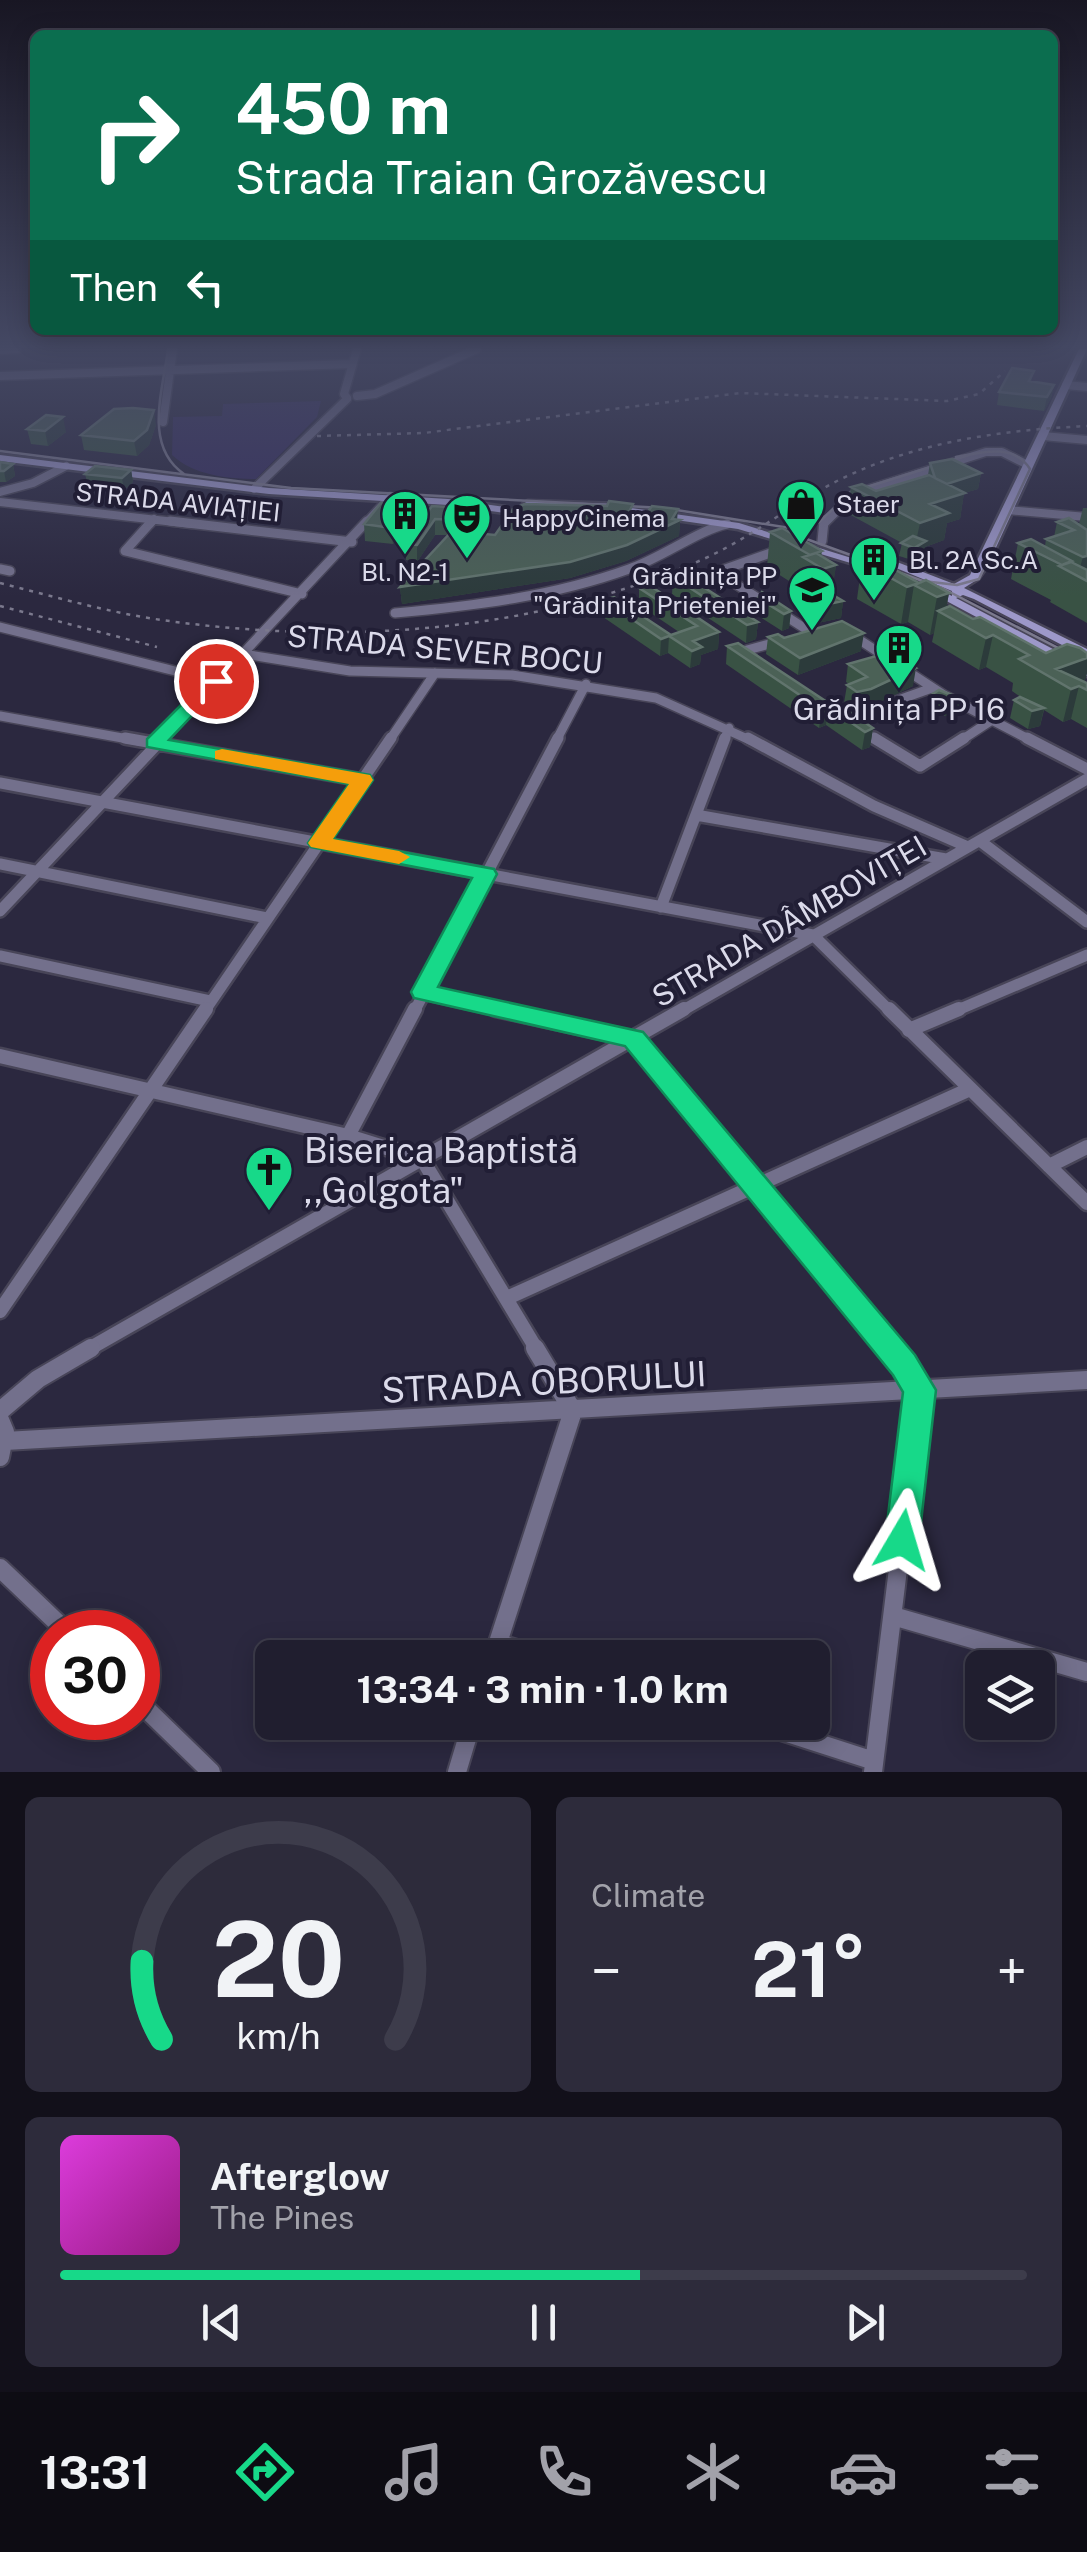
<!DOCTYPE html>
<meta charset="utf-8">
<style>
:root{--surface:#201e2f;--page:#2d2b3b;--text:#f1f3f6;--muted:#a2a2aa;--line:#3d3c4b;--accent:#17d989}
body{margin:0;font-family:"Public Sans",sans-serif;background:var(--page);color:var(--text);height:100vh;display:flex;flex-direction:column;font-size:38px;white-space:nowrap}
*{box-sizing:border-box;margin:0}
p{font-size:32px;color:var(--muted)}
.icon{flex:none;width:55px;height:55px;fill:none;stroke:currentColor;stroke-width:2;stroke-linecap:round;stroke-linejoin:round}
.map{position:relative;height:1772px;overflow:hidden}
.sheet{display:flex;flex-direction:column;gap:25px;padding:25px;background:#12101a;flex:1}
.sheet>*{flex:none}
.top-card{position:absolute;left:30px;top:30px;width:1028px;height:305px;border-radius:15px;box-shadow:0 5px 25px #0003,0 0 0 2px var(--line);background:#0b6e4f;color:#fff;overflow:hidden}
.tools{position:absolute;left:965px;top:1650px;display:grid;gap:20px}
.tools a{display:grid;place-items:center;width:90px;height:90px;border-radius:15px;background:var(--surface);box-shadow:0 5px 25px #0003,0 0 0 2px var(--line);font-size:50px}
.speed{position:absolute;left:30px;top:1610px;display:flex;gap:20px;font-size:50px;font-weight:700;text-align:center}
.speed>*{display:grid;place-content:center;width:130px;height:130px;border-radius:50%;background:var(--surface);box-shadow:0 5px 25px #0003,0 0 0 2px var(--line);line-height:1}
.speed .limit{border:15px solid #d22;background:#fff;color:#111}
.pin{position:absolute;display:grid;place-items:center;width:85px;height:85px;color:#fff;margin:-42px;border:5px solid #fff;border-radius:50%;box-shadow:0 2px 10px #0007}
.me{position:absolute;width:110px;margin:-55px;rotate:7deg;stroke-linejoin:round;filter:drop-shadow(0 0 8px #0008)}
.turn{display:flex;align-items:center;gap:35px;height:210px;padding:0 40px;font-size:45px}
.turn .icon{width:130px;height:130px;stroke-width:2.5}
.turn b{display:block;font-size:70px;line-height:85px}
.then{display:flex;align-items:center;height:95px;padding:0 40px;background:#0003;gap:20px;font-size:38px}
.big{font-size:75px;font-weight:700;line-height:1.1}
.sheet .card{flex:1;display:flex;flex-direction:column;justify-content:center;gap:15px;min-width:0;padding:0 35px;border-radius:15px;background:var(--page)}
.sheet .dial{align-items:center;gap:0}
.dial svg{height:260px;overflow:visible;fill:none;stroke:var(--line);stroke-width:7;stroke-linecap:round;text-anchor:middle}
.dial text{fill:var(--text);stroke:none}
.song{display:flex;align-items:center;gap:30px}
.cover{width:120px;height:120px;border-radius:15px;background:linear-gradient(135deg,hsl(300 70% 55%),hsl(310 70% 35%))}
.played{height:10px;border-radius:5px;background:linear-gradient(90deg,var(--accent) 60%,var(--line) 60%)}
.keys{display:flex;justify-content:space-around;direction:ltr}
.heat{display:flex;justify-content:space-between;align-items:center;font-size:55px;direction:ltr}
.sheet .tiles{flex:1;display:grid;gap:25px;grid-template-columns:1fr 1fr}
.card:last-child{grid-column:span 2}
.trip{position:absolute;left:255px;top:1640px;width:575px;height:100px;border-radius:15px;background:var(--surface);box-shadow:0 5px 25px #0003,0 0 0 2px var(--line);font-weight:700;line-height:100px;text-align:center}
.menu{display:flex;height:160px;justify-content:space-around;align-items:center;background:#0d0c13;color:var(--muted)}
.menu .icon{width:70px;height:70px}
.menu .active{color:var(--accent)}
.menu b{font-size:45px;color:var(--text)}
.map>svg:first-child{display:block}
</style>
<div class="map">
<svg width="1087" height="1772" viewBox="0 0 1087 1772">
<rect width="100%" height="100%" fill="#2b283f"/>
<path fill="#362d5e" d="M321 401 317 417 256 479C228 479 193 475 172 455L173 417 222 416 223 404Z"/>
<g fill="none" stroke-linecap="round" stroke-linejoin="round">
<g stroke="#484558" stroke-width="11">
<path id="minor-far4" d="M0 350 17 349
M0 376 352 364
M1066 385 1087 387
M357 396 375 394 477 349
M347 398 344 394 357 349
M163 422 173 349
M1043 436 1087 440
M254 489 347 399
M0 492 33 483 66 466
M0 502 192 524
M1007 510 1087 517
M150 524 154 519
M365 524 390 497
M824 524 854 494 986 452H1002L1028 465"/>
</g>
<g stroke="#484558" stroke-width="12">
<path id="minor-far3" d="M152 521 125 551 302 594
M170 521 352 542
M822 541 824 521
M0 569 10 571
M717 572 812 633
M717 572 779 550
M395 613C475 606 554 596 629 569 661 558 699 530 727 524
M0 627 215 681
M852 635 944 695 1032 741
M243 654 350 671 512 675 656 698 752 741
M753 658 747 650 781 641
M890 703 932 688
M0 716 139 741
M859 729 878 741
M161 741 367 521
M389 741 435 673
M556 741 586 684
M724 741 729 728
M960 741 992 720"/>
</g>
<g stroke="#484558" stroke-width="16">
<path id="minor-far2" d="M125 738 362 780
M748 738 874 806 968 847
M874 738 920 766 964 738
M1027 738 1087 769
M0 783 813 935 891 1012
M696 815 946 859
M980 841 1087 922
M0 864 267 918
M661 907 725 738
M0 911 163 738
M0 956 210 1001
M423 993 508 1012
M204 1012 391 738
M414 1012 558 738
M680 1012 1087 779
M953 1012 1087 955"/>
</g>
<g stroke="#484558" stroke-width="19">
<path id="minor-far1" d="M496 1009 634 1039 887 1350
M889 1009 1087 1203
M909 1030 959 1009
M0 1056 348 1136 422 1159 537 1350
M348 1136 415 1009
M1049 1166 1087 1147
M507 1298 970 1089
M0 1311 206 1009
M87 1350 684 1009"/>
</g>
<g stroke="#484558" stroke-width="22">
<path id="minor" d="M0 1411 38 1379 91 1348
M0 1420 5 1432 0 1457
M5 1441 1087 1380
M0 1568 67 1632
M893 1616 1087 1672
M498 1643 545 1658
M493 1658 573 1411 535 1348
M138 1701 211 1772
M753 1722 874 1761
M457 1772 472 1722
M873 1772 920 1390 885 1348"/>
</g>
<g stroke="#484558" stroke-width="5">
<path id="major" d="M1079 349H1087L988 565 978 579 964 588 1087 649V658L974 599 963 595 956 598 1087 667V676L924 589 926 587H934L952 596V591L862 554 871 552 954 584 970 575Z
M0 455 269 488 448 499 505 507 510 510 505 513 448 505 269 494 0 461Z
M528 501 619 504 624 507 739 523 887 569 885 571H877L738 529 607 510 524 506 523 504Z"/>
</g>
<use href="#minor-far4" stroke="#73708c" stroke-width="8"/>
<use href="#minor-far3" stroke="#73708c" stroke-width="9"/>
<use href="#minor-far2" stroke="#73708c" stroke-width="11"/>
<use href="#minor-far1" stroke="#73708c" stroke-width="14"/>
<use href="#minor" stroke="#73708c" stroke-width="18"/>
<use href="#major" fill="#9d98c9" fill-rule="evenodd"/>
<path stroke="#7b798d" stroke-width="2.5" d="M168 349C163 390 143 446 184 474
M0 451 291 488 664 508 796 529 819 522 851 492 969 455
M787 532 942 588 1087 663
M923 581 957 585 979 579 1030 469C1014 443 982 452 956 457"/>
<path stroke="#7b798d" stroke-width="2.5" stroke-dasharray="4 6" stroke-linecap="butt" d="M317 436 424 433 740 393 947 401 979 394 1005 371
M0 583C52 596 103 611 155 619 336 646 530 634 699 561 748 540 790 505 837 481 915 442 1001 430 1087 426
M0 606 157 647"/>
</g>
<path fill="#395244" d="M1034 371 1031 382 1054 385 1051 398 1044 411 997 405 999 392Z
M156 425 149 445 137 456 84 450 81 435Z
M27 429 66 432 48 446 31 444Z
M0 462 13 464 15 476 6 482H0Z
M930 463 981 473 978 489 964 493 960 519 947 523 944 540 925 547 923 554 912 560 899 556 902 543 847 513 851 487 876 491 928 475Z
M131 470 133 482 124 490 88 486 85 474Z
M408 505 409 520 393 544 365 541 364 524Z
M432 506 462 508 463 524 460 531 495 535 633 512 680 520 679 536 626 561 570 578 402 604 400 587 447 535H435L417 562 406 560 405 544Z
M1083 508H1087V530L1079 524Z
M1057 522 1087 530V623L1050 602 1051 600 1011 579 1018 543 1045 546 1046 539 1054 537Z
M770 532 822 551 821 557 836 565 831 596 843 601 841 618 813 624 808 621 810 604 813 602 799 593 800 588 767 567Z
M862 562 949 593 946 608 1087 683V728L1071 719 1063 722 1044 710 1040 726 1028 729 1010 718 1014 700 1022 698 1012 691 1013 683 986 667 979 670 932 642 934 633 930 635 908 622 901 624 857 599Z
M673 577 758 622 756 639 746 643 672 594Z
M639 588 719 632 718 649 701 655 700 664 690 668 668 653 660 656 603 617 604 600 671 635 679 632 639 605Z
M758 598 791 611 789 628 782 631 757 615Z
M768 637 861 651 798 675 766 654Z
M727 646 873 728 870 747 862 750 826 725 819 728 726 664Z
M848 664 913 686 869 707 855 710 844 703 847 685 849 684 846 682Z
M931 695 960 708 945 716 929 704Z"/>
<path fill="#2c3b3b" d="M1054 385 1051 398 1044 411 1047 397Z
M154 410 156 425 149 445 137 456 134 441Z
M63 417 66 432 48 446 45 431Z
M13 464 15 476 6 482 4 471Z
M131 470 133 482 124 490 122 478Z
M981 473 978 489 964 493 960 519 947 523 944 540 925 547 923 554 912 560 920 523 938 487Z
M408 505 409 520 393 544 391 528Z
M462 508 463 524 459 536 458 520Z
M678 509 677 521 680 520 679 536 626 561 570 578 402 604 400 587 672 519Z
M435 519V535L417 562V545Z
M1087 556V571L1078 574 1083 557Z
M836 565 831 602 819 606 823 569Z
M914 585 908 622 901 624 907 587Z
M949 593 945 615 938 611 934 633 930 635 937 597Z
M843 601 841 618 813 624 815 607Z
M791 611 789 628 782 631 784 614Z
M758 622 756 639 746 643 747 625Z
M719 632 718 649 701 655 700 664 690 668 693 641Z
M864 633 861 651 798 675 800 658Z
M993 635 986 667 979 670 986 638Z
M669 636 668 653 660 656 661 639Z
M1087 658V674L1083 688 1079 686 1071 719 1063 722 1071 689 1056 669Z
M916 668 913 686 869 707 855 710 857 692Z
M962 699 960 708 945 716 947 707Z
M828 707 826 725 819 728 822 710Z
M1044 708 1040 726 1028 729 1032 711Z
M873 728 870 747 862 750 865 732Z"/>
<path fill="#4b6156" stroke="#61746d" stroke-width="2.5" d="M1012 368 1034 371 1029 381 1054 385 1047 397 999 392Z
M133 408 154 410 147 430 134 441 81 435 114 409Z
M46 415 63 417 45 431 27 429Z
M952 459 981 473 947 484 935 478 930 463Z
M0 462 13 464 4 471H0Z
M95 466 131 470 122 478 85 474Z
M929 475 965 493 930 504 949 513 920 523 851 487 862 484 876 491Z
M609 501 633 504 629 512 646 514 652 506 678 509 672 519 680 520 627 545 570 562 400 587 452 531 495 535 514 508 525 504 607 506Z
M381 503 408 505 391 528 364 524Z
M432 506 462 508 458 520 435 519 417 545 405 544Z
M1069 518 1087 530V556L1083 557 1046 539 1074 530 1057 522Z
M782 528 822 551 810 555 770 532Z
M913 536 926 541 914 548 901 543Z
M1031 539 1072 561 1062 565 1018 543Z
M816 553 836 565 823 569 803 557Z
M874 558 919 583 907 587 862 562Z
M1071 562 1087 570V581L1059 566Z
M683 574 758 622 747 625 673 577Z
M926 580 949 593 937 597 914 585Z
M649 585 719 632 693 641 702 647 692 651 669 636 661 639 604 600 614 597 671 635 697 626 639 588Z
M762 592 791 611 784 614 758 598Z
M833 595 843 601 815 607 810 604Z
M950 606 973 619 980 617 1046 653 1067 644 1080 648 1087 653V658L1056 669 1087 683V690L1079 686 1071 689 1019 659 1029 655 993 635 986 638 938 611Z
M842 621 864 633 800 658 768 637 778 634 784 638Z
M738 643 833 706 822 710 727 646Z
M876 656 897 668 908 663 916 668 871 689 857 692 847 685 867 677 848 664Z
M939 690 962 699 947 707 931 695Z
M1020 697 1044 708 1032 711 1014 700Z
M838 704 873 728 865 732 828 707Z"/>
<linearGradient id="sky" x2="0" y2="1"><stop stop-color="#181623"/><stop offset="0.58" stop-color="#444863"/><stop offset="1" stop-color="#444863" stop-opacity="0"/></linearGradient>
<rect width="1087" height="597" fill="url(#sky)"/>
<path fill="#17d989" stroke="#0f8d59" stroke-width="2.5" d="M209 677 225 681 169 740 370 775 373 780 333 839 494 869 497 874 438 987 643 1032 915 1355 936 1390 919 1540 914 1552 902 1557 890 1552 885 1540 903 1392 893 1375 625 1046 414 998 411 992 472 878 311 847 308 843 349 784 147 747V739Z"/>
<path fill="#f59e0b" d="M222 749 370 775 373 780 333 839 399 851 410 857 399 864 311 847 308 843 349 784 215 759V751Z"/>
<defs>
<g id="shop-pin" transform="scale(2.5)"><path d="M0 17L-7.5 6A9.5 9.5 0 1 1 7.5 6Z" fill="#17d989" stroke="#211e35"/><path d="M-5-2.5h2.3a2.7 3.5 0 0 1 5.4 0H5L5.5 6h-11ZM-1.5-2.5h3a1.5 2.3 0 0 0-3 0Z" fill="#111"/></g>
<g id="building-pin" transform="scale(2.5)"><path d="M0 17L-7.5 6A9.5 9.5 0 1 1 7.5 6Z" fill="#17d989" stroke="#211e35"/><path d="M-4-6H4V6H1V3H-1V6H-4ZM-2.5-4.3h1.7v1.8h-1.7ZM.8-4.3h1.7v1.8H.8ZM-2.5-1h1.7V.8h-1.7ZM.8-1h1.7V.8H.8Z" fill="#111"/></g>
<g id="theatre-pin" transform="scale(2.5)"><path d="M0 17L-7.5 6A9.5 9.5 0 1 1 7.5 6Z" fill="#17d989" stroke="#211e35"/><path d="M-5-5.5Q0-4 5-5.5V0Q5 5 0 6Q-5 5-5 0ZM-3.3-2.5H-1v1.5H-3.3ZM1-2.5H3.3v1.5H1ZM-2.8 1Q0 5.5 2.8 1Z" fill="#111"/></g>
<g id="school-pin" transform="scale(2.5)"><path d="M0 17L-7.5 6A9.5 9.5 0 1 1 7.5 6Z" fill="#17d989" stroke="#211e35"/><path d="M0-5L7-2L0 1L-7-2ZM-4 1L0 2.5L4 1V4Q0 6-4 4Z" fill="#111"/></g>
<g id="church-pin" transform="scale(2.5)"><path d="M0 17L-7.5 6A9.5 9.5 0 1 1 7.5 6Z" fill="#17d989" stroke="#211e35"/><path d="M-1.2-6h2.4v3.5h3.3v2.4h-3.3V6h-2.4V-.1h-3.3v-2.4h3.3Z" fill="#111"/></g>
</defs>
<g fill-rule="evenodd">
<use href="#shop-pin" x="801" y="504"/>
<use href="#building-pin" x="405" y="514"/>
<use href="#theatre-pin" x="467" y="518"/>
<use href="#building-pin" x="874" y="560"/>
<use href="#school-pin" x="812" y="590"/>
<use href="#building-pin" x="899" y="648"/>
<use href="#church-pin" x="269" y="1170"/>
</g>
<g text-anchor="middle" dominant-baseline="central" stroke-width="8" stroke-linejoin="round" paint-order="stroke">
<g font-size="25" fill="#dbdaea" stroke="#211e35">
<text transform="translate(178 502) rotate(6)">STRADA AVIAȚIEI</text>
</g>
<g font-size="25" fill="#dbdaea" stroke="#211e35" text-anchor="start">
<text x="836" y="504">Staer</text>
<text x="502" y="518">HappyCinema</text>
<text x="909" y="560">Bl. 2A Sc.A</text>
<text x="405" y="572" text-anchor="middle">Bl. N2-1</text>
<text x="777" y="576" text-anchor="end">Grădinița PP<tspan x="777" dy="29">"Grădinița Prieteniei"</tspan></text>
</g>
<g font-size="30" fill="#dbdaea" stroke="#211e35">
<text transform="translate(445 649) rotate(5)">STRADA SEVER BOCU</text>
<text transform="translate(789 921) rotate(-30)">STRADA DÂMBOVIȚEI</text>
</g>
<g font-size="30" fill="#dbdaea" stroke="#211e35">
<text x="899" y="709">Grădinița PP 16</text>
</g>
<g font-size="35" fill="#dbdaea" stroke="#211e35" text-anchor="start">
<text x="304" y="1150">Biserica Baptistă<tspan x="304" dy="40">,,Golgota"</tspan></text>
</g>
<g font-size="35" fill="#dbdaea" stroke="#211e35">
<text transform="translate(544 1382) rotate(-3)">STRADA OBORULUI</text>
</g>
</g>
</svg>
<div class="tools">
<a><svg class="icon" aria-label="layers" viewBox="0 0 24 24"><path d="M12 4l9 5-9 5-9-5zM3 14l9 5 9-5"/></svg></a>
</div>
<div class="speed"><div class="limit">30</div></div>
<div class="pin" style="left:216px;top:681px;background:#d93025"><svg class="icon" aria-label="arrive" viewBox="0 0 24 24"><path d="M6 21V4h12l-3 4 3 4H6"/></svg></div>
<svg class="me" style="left:902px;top:1540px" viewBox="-20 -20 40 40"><path d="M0-17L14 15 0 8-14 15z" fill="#17d989" stroke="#fff" stroke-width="4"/></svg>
<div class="trip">13:34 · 3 min · 1.0 km</div>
<div class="top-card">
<div class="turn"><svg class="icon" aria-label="right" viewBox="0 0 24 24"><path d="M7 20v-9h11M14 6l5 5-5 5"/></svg><div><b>450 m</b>Strada Traian Grozăvescu</div></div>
<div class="then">Then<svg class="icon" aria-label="left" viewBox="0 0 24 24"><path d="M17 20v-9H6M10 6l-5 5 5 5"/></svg></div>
</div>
</div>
<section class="sheet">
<div class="tiles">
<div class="card dial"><svg viewBox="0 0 100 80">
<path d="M14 69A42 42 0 1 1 86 69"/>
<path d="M14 69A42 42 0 0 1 8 45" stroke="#17d989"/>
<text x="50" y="56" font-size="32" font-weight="700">20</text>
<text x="50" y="72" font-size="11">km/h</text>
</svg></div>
<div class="card"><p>Climate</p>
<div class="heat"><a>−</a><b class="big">21°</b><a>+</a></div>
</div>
<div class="card">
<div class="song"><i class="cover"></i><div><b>Afterglow</b><p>The Pines</p></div></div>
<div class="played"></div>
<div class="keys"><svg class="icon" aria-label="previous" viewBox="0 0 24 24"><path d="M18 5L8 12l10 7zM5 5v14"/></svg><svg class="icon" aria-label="pause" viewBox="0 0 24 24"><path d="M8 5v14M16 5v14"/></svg><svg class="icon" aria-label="next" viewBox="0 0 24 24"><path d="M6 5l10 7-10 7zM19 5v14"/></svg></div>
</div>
</div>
</section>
<nav class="menu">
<b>13:31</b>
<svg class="icon active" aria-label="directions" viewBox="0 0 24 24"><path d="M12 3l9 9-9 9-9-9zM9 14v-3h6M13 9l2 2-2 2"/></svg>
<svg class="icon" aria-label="music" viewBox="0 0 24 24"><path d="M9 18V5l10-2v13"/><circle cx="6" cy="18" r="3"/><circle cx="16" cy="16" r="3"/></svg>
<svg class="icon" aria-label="phone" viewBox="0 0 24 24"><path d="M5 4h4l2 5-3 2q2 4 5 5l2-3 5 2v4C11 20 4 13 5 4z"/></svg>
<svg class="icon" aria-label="climate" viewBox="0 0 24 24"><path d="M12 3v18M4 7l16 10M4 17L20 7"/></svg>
<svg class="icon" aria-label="car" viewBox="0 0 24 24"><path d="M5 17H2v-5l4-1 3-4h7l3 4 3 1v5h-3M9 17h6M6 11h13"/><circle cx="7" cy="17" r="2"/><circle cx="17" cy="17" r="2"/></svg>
<svg class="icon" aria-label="filters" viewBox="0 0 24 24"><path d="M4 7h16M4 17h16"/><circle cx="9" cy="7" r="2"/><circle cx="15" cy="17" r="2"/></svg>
</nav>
